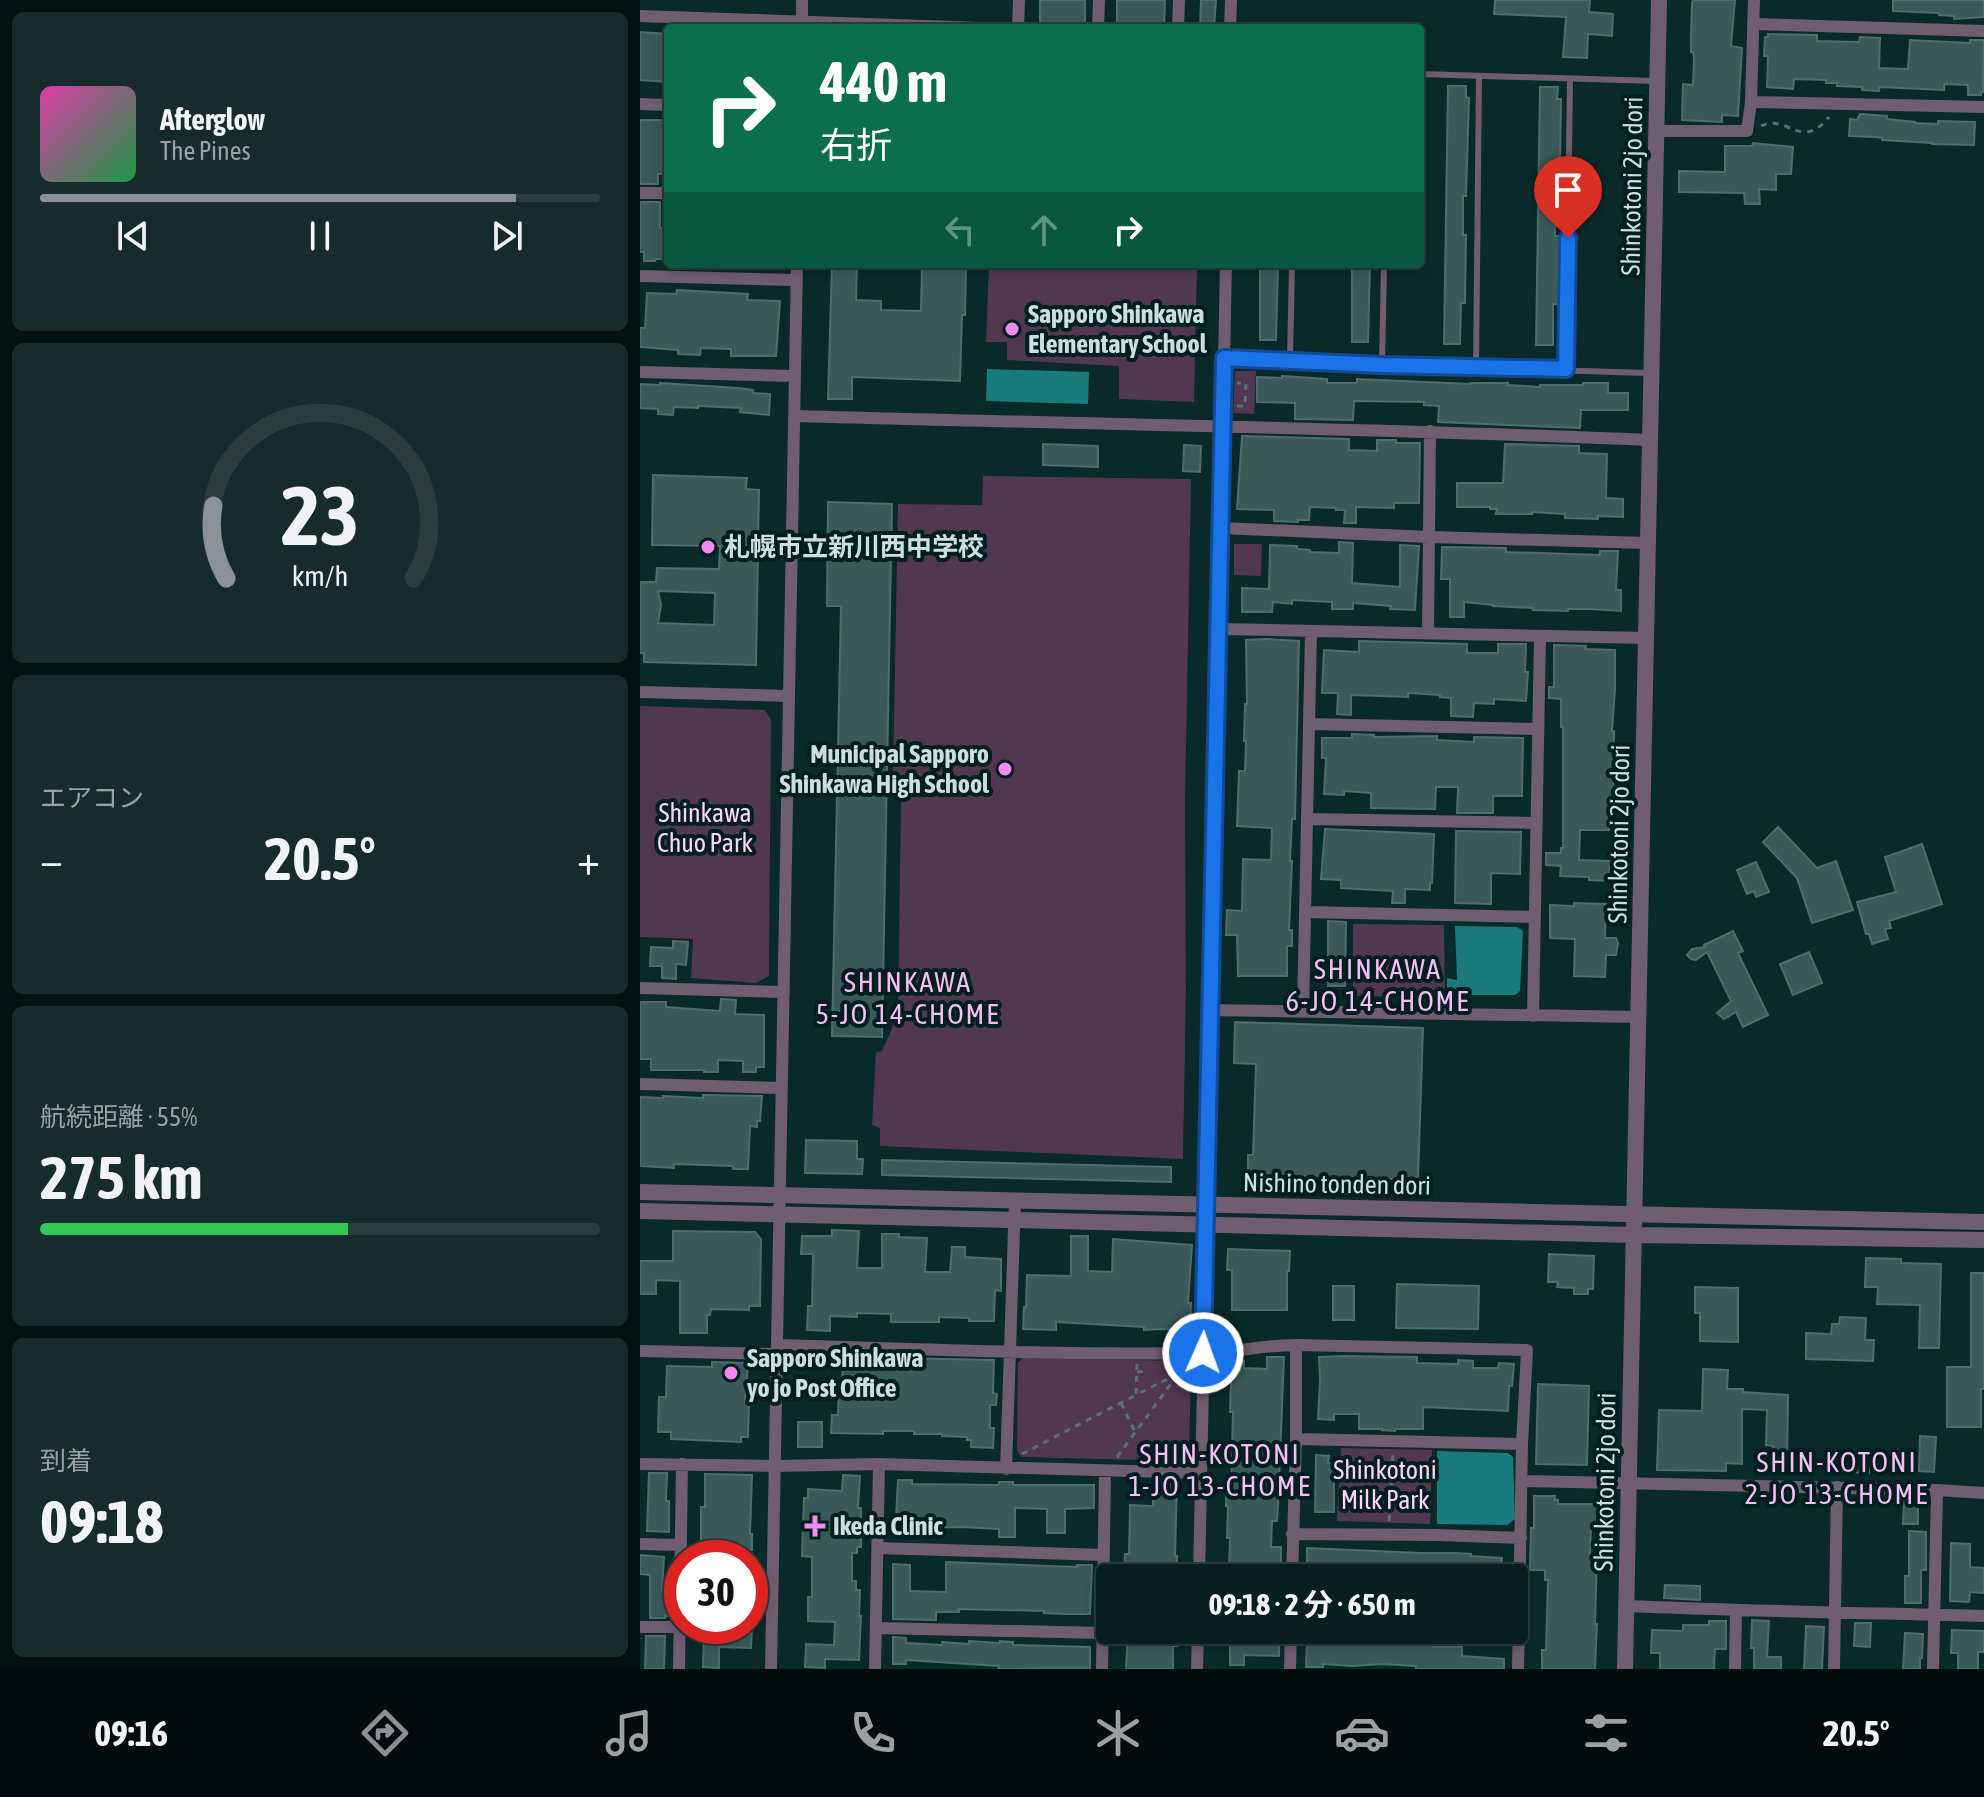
<!DOCTYPE html>
<html lang="ja">
<meta charset="utf-8">
<style>
:root{--surface:#081f1f;--page:#162c2c;--text:#f1f3f6;--muted:#98a2a4;--line:#293d3d;--accent:#8c9099}
body{margin:0;font-family:"Asap Condensed","Noto Sans JP",sans-serif;background:var(--page);color:var(--text);height:100vh;display:flex;flex-direction:column;font-size:30px;white-space:nowrap}
*{box-sizing:border-box;margin:0}
p{font-size:26px;color:var(--muted)}
.icon{flex:none;width:44px;height:44px;fill:none;stroke:currentColor;stroke-width:2;stroke-linecap:round;stroke-linejoin:round}
.map{position:relative;flex:1;overflow:hidden}
.side{display:flex;flex-direction:column;gap:12px;padding:12px;background:#041111;width:640px}
.side>*{flex:none}
.banner{position:absolute;left:24px;top:24px;width:760px;height:244px;border-radius:8px;box-shadow:0 4px 12px #0003,0 0 0 2px var(--line);background:#0b6e4f;color:#fff;overflow:hidden}
.speed{position:absolute;left:24px;top:1540px;display:flex;gap:16px;font-size:40px;font-weight:700;text-align:center}
.speed>*{display:grid;place-content:center;width:104px;height:104px;border-radius:50%;background:var(--surface);box-shadow:0 4px 12px #0003,0 0 0 2px var(--line);line-height:1}
.speed .limit{border:12px solid #d22;background:#fff;color:#111}
.pin{position:absolute;display:grid;place-items:center;width:68px;height:68px;color:#fff;margin:-82px -34px;border-radius:50% 50% 50% 0;rotate:-45deg;box-shadow:0 0 8px #0007}
.pin .icon{rotate:45deg}
.me{position:absolute;width:88px;margin:-44px;rotate:2deg;stroke-linejoin:round;filter:drop-shadow(0 0 6px #0008)}
.turn{display:flex;align-items:center;gap:28px;height:168px;padding:0 24px;font-size:36px}
.turn .icon{width:104px;height:104px;stroke-width:2.5}
.turn b{display:block;font-size:56px;line-height:68px}
.lanes{display:flex;align-items:center;height:76px;padding:0 24px;background:#0003;justify-content:center;gap:40px;direction:ltr}
.lanes .off{opacity:.35}
.big{font-size:60px;font-weight:700;line-height:1.1}
.side .widget{flex:1;display:flex;flex-direction:column;justify-content:center;gap:12px;min-width:0;padding:0 28px;border-radius:12px;background:var(--page)}
.side .dial{align-items:center;gap:0}
.dial svg{height:208px;overflow:visible;fill:none;stroke:var(--line);stroke-width:7;stroke-linecap:round;text-anchor:middle}
.dial text{fill:var(--text);stroke:none}
.song{display:flex;align-items:center;gap:24px}
.cover{width:96px;height:96px;border-radius:12px;background:linear-gradient(135deg,hsl(320 70% 55%),hsl(140 70% 35%))}
.played{height:8px;border-radius:4px;background:linear-gradient(90deg,var(--accent) 85%,var(--line) 85%)}
.keys{display:flex;justify-content:space-around;direction:ltr}
.heat{display:flex;justify-content:space-between;align-items:center;font-size:44px;direction:ltr}
.charge{height:12px;border-radius:6px;background:linear-gradient(90deg,#34c759 55%,var(--line) 0)}
.trip{position:absolute;left:456px;top:1564px;width:432px;height:80px;border-radius:8px;background:var(--surface);box-shadow:0 4px 12px #0003,0 0 0 2px var(--line);font-weight:700;line-height:80px;text-align:center}
.dock{display:flex;height:128px;justify-content:space-around;align-items:center;background:#030c0c;color:var(--muted)}
.dock .icon{width:56px;height:56px}
.dock .current{color:var(--accent)}
.dock b{font-size:36px;color:var(--text)}
main{display:flex;flex:1;min-height:0}
.map>svg:first-child{display:block}
</style>
<main>
<section class="side">
<div class="widget">
<div class="song"><i class="cover"></i><div><b>Afterglow</b><p>The Pines</p></div></div>
<div class="played"></div>
<div class="keys"><svg class="icon" aria-label="previous" viewBox="0 0 24 24"><path d="M18 5L8 12l10 7zM5 5v14"/></svg><svg class="icon" aria-label="pause" viewBox="0 0 24 24"><path d="M8 5v14M16 5v14"/></svg><svg class="icon" aria-label="next" viewBox="0 0 24 24"><path d="M6 5l10 7-10 7zM19 5v14"/></svg></div>
</div>
<div class="widget dial"><svg viewBox="0 0 100 80">
<path d="M14 69A42 42 0 1 1 86 69"/>
<path d="M14 69A42 42 0 0 1 9 41" stroke="#8c9099"/>
<text x="50" y="56" font-size="32" font-weight="700">23</text>
<text x="50" y="72" font-size="11">km/h</text>
</svg></div>
<div class="widget"><p>エアコン</p>
<div class="heat"><a>−</a><b class="big">20.5°</b><a>+</a></div>
</div>
<div class="widget"><p>航続距離 · 55%</p><b class="big">275 km</b><div class="charge"></div></div>
<div class="widget"><p>到着</p><b class="big">09:18</b></div>
</section>
<div class="map">
<svg width="1344" height="1669" viewBox="0 0 1344 1669">
<rect width="100%" height="100%" fill="#0a2929"/>
<path fill="#51374f" d="M349 264H557L554 402 479 399V366L367 360V342H346Z
M595 371H616L614 414 593 413Z
M343 476 551 479 545 801 546 988 543 1159 240 1146V1128L232 1125 236 1052 242 1051 258 1015 261 797H295L297 791 337 792V779L253 776 258 504 342 505Z
M594 544H622L621 576 594 575Z
M0 706 125 710 131 720 129 976 116 983 51 978 53 939 0 937Z
M713 924 804 925 805 997 713 996Z
M384 1358 545 1361 551 1366 549 1456 543 1461 381 1457 377 1450 378 1362Z
M701 1448 792 1450 790 1524 697 1521Z"/>
<path fill="#1a7b7c" d="M347 369 449 372 448 404 346 401Z
M815 926 877 927 883 931 880 991 875 995H807V978L817 980Z
M797 1451 868 1453 873 1457 875 1519 867 1525 797 1524Z"/>
<path fill="#3b5959" stroke="#4f6d6d" stroke-width="2" fill-rule="evenodd" d="M400 0H445V28H400Z
M477 0H525L524 28H477Z
M561 0H576L574 28H560Z
M855 0H950L949 12 973 14 972 36 948 34 947 58 923 57 926 17 854 14Z
M1053 0H1095L1091 46 1102 48 1098 116 1082 115V122L1042 120 1043 84 1053 85 1054 57 1053 52H1051V35L1052 3Z
M1253 0H1344V17L1314 19V16L1299 15V13L1253 11Z
M0 32 27 34 25 67H28V82L0 80Z
M1128 34 1177 35V41L1219 42 1220 37 1240 38 1239 68 1268 69 1270 40 1330 43V40H1344L1343 92H1341V95H1328V85L1304 84V90L1239 87V91L1222 90V87L1197 86V83H1186V80L1154 79 1153 89 1127 87 1128 56H1124L1125 37H1128Z
M808 86H826V97L829 98 826 196H823V235H826L825 303H821L820 344H804Z
M900 87H918L917 99H921L920 167H915V236H919L918 274V304H913V345H896Z
M1220 114 1247 116V119L1275 122V123L1298 124V121L1335 122 1334 145 1292 144V143L1242 140V138L1236 137 1209 136 1210 119 1217 120Z
M0 120H28L26 174H18V184H0Z
M1113 143 1153 147 1151 174H1136V190L1119 189 1120 204H1105L1104 193 1039 192V171L1085 172V146H1112Z
M0 202H20V228H26L28 259H16L15 261H4V252H0Z
M192 264H217L216 300 241 301V310L281 311 282 264H326L325 315H322L320 381 212 377V399H188Z
M620 264H638L636 340H620Z
M712 264H730L728 342H712Z
M37 290 108 294 107 300 140 301 136 356H91V349L61 348 60 355 38 354V350L0 347V328H5L7 293 36 294Z
M642 376 687 379V383H717V379L831 384V383H868V385L900 387V385H943V383H968V393H988V410H941L940 428 798 422 799 406 784 405V402L714 401 713 420 655 419V403L617 402V377L642 378Z
M20 383 98 388 113 390V393L130 394 129 415 100 412 101 408 58 406V408L34 407 33 415 18 414V409L0 408V384L20 385Z
M602 436 709 439V450L737 451V440H756V443H780L779 503H754V508L716 507V523H704L705 510H696V508L670 507 669 520H658V522L634 521V510L597 509Z
M403 444 458 446V467L403 465Z
M865 444 939 446V453L967 454 966 498 983 499V517L958 516V519L925 518V514L892 512V514H856L857 509H850V507H817V483H863Z
M544 445 561 446 560 472 543 471Z
M13 475 107 478 106 489 119 490 116 665 4 662V653H0V582H16L17 568 79 569 80 546 12 545ZM18 591 75 593 74 625 18 623 21 605Z
M188 502 252 504 242 1037 192 1036 201 606H187Z
M699 542 713 543 712 583 760 587V545L779 546 775 610 750 609 751 606 713 603V609H692V602L652 600V604L633 602 632 612H602V588L629 589 630 545 657 546V549L670 550V552L699 553Z
M802 547 866 548V552L960 555V551H978L976 590H981V611L950 609H928V611L893 610V608L853 606V605L824 602V617H810V579H801Z
M626 639 659 641 655 819H652L650 861H652L649 930H652V946H647V976H598L597 935H586L587 910 602 911 603 859 631 860 632 828 597 826 599 771H605L606 741H604L605 704H607L606 640Z
M719 641 827 644V653H858V644H886L885 672H888L886 701 854 699V704L834 703 833 717 811 716V698L800 697V695L768 693V697L711 695V715L697 714 698 693H682L684 650 719 652Z
M914 645 946 646 945 649 975 650V689L972 731H974L973 820H970L969 830H940L939 860 970 861 969 881 949 880V877L920 876 921 866 906 865V853H921V848H923V727H921V699L909 698V687H914Z
M712 734 734 735V737L797 736V740L834 742V737L883 738 882 796H853V813H817L818 787H796L795 809 731 808V793L704 791V795L684 794 686 758H682V738H712Z
M1138 827 1177 868 1196 861 1213 910 1172 923 1157 878 1123 842Z
M685 829 794 834 792 883H790V890L765 889V903H752L753 891 701 888V880L681 879Z
M816 831 881 832 880 874 851 873V904L815 903Z
M1282 844 1302 904 1249 921 1251 928 1245 929 1248 939 1232 944 1229 934H1226L1217 902 1256 892 1245 857Z
M1116 862 1129 892 1116 897 1114 891 1107 894 1097 870Z
M934 903 966 904 965 938H976L978 943 976 955H966L965 977 934 976 935 939 910 938V905L934 906Z
M688 921 706 922 705 986H688Z
M1093 931 1103 951 1098 953 1128 1015 1103 1027 1096 1012 1084 1019 1077 1013 1091 1001 1067 952 1056 960 1051 959 1047 955 1052 949 1065 947 1064 945Z
M33 941 48 942 46 965 36 964V979L22 978V966H10L11 947 33 948Z
M1169 952 1182 983 1153 995 1140 964Z
M81 999 96 1000 95 1014 124 1015V1067H116V1072H103V1061L78 1060V1072H64V1070H11V1059H0V1002H26V1007L80 1011Z
M595 1022 783 1028 778 1180 608 1174V1155H613L616 1064 594 1063Z
M63 1095 122 1096 120 1121H117V1127L110 1126 108 1169H93V1166L34 1164V1168L0 1166V1097L23 1098V1096L63 1098Z
M166 1140 217 1141V1159H223L222 1174 165 1173Z
M242 1160 531 1167V1182L242 1175Z
M192 1230 219 1231 217 1268H242V1234H259V1237L287 1238 285 1272H310L312 1247H325V1257L361 1259V1291L355 1290 354 1321H329V1318L299 1317V1322H251V1314L217 1313V1317L190 1316V1331L167 1330 168 1306H172L173 1254H161L162 1236H192Z
M33 1231 115 1232 121 1239 120 1306H109V1310L71 1309 70 1315H67V1333H40V1281L16 1280V1294H0V1261H33Z
M431 1236H448V1271L472 1272 473 1239 552 1245 548 1303H551L550 1330 521 1329 504 1330V1327L416 1322V1330L383 1329 384 1307H386L387 1275 431 1276Z
M588 1249 650 1251 649 1271H647V1310H592V1270H587Z
M909 1254 954 1256 953 1289H948V1294H934V1288L917 1287 918 1282H908Z
M1226 1258 1261 1259V1263L1301 1264 1299 1348H1279L1280 1305 1237 1304 1238 1287H1225Z
M1331 1273H1344V1389H1341V1427H1307V1367H1331Z
M757 1284 839 1286 838 1329 756 1328Z
M693 1286H714V1320H693Z
M1055 1287 1098 1288V1342L1060 1341V1313H1055Z
M1200 1317 1226 1318 1225 1340H1234L1233 1361 1166 1359V1333L1191 1334 1192 1324H1199Z
M703 1356 777 1357V1363L818 1364V1360L833 1361V1368H858L859 1363 874 1364 872 1386H869L868 1411 783 1407V1429H755V1431L742 1430V1429H719V1414H694V1420L678 1419 680 1380 679 1357Z
M203 1357 354 1360 353 1393 357 1394 356 1405H350V1428H354L353 1448 331 1447V1440H327V1437L302 1436V1434H274V1431H243V1434L191 1433 192 1415H198L199 1386H202Z
M627 1357H644L638 1506 637 1521H632L631 1547H641V1567H631L630 1578H617V1571L589 1570 590 1538H587L588 1506H586V1491H591L593 1412H590L591 1381H589L590 1361H604V1368L627 1369Z
M72 1362 108 1363 105 1402H109L108 1437H101V1442L31 1439V1432H18L19 1397H26L27 1366 72 1367Z
M1063 1369 1088 1370 1087 1389H1103V1392L1148 1395 1147 1467H1133V1446L1126 1445 1127 1410 1102 1409V1464L1086 1463V1471L1017 1470 1019 1410 1062 1411Z
M898 1384 949 1386 947 1465 896 1464Z
M158 1422H182V1447H158Z
M1280 1436 1296 1437 1294 1472 1279 1471Z
M1210 1450 1229 1451V1473L1210 1472Z
M676 1455 689 1456 688 1463H694V1512H675Z
M9 1473H27L26 1501H29V1532L7 1531Z
M65 1474 112 1475 110 1534H112V1550H78V1554L61 1553V1507H65Z
M203 1475 220 1476 218 1508H221V1547H217V1553H212V1581H216V1590H220L219 1616H221L219 1660 185 1659V1668L165 1667 166 1644 194 1645 195 1622 168 1621V1597H172V1557L162 1556 164 1498H168V1489L202 1491Z
M258 1480H272V1484L359 1485V1482H373V1485H454V1508L425 1509V1533H407V1509L375 1508V1537H359V1529L322 1527 269 1528V1537H255Z
M513 1483H537L535 1556H537V1573H484L485 1554H489L490 1505 513 1506Z
M894 1496H915V1500H918V1504H964V1525H951L950 1556H957L955 1624H957L955 1669H902V1650H906L908 1580H905V1570H890L891 1528H894Z
M1264 1498 1278 1499V1524H1263Z
M1269 1531 1286 1532V1570H1281V1603H1265V1576H1269Z
M1311 1543 1330 1544V1567L1344 1568V1593L1330 1592 1329 1602 1310 1601Z
M667 1548 781 1553H815L831 1554V1556L862 1558 861 1578 800 1574V1577L779 1576 780 1574 721 1573V1571L667 1572Z
M0 1555 24 1557 22 1592 28 1593 27 1616H25V1618H10V1575L0 1574Z
M306 1562 437 1567V1565H452L450 1614H424L404 1613V1611L319 1609V1612H296V1620L253 1619V1564L270 1565V1591L306 1592Z
M1025 1585 1060 1586V1600L1024 1598Z
M1112 1620 1129 1621 1127 1657H1141V1669H1114V1648H1111Z
M1069 1621H1086V1649H1075L1074 1669H1020V1653H1011L1012 1630 1043 1631V1625H1069Z
M1215 1623H1231L1230 1647 1214 1646Z
M64 1626 112 1628 111 1648 79 1647V1668L63 1667Z
M1166 1626 1184 1627 1182 1669H1164Z
M590 1630H602V1637L639 1638V1656L604 1655V1665H590Z
M1312 1630 1344 1631V1652H1338V1669H1318V1653H1311Z
M488 1631H537V1646H533V1669H486Z
M1265 1633 1283 1634 1282 1658H1280V1669H1263Z
M6 1636H25L24 1669H5Z
M253 1637 266 1638V1643L302 1645V1642L329 1644V1641L360 1643V1641L373 1642V1645L450 1647V1668L358 1669 359 1666 266 1660V1664H253Z
M667 1640 720 1644H793V1647H822V1656L864 1659V1669H776V1666L741 1664 713 1666 683 1664V1667H666Z"/>
<g fill="none" stroke-linecap="round" stroke-linejoin="round">
<path stroke="#587272" stroke-width="3" stroke-dasharray="6 6" stroke-linecap="butt" d="M1121 126C1148 113 1160 152 1189 117
M597 406H605L606 383H597
M497 1364 496 1395 539 1373 546 1367
M497 1372 507 1371
M481 1403 495 1432
M382 1454 496 1395
M477 1457 539 1373
M749 1521 753 1452"/>
<path stroke="#715d70" stroke-width="6" d="M780 74 1016 81
M584 358 742 365 1008 373
M650 360 652 264
M742 365 744 264
M836 367 839 76
M926 369 930 79"/>
<path stroke="#715d70" stroke-width="12" d="M0 16 341 28
M1113 24 1344 31
M162 28V0
M378 28 379 0
M458 28 459 0
M538 28 539 0
M590 28 591 0
M1111 102 1344 107
M0 104 28 105
M1017 131H1107L1111 102 1114 0
M0 193H28
M0 276 156 280
M0 372 155 376
M154 416C440 424 725 428 1011 440
M581 528 790 537 1008 543
M579 629 1007 638
M788 633 790 431
M0 692 148 696
M669 724 898 729
M667 819 896 823
M666 912 894 917
M0 988 144 992
M571 1010 999 1017
M663 1011 671 631
M893 1016 900 636
M0 1084 142 1088
M138 1345C278 1349 419 1355 559 1353 592 1353 624 1345 656 1345L887 1350 882 1444 878 1669
M0 1351 138 1354
M656 1439 882 1444
M0 1464 135 1466 239 1464 561 1473
M366 1469 375 1200
M882 1481 1297 1490 1344 1493
M652 1534 797 1535 881 1538
M0 1544 41 1545
M238 1548 464 1555
M559 1578 586 264
M652 1578 656 1439V1345
M986 1606C1105 1611 1225 1613 1344 1616
M0 1627H40
M236 1628 463 1633
M780 1630 879 1632
M39 1669 42 1464
M131 1669 157 264
M235 1669 239 1464
M462 1669 465 1471
M557 1669 558 1630
M650 1669 651 1630
M1095 1669 1096 1610
M1194 1669 1197 1487
M1293 1669 1297 1490"/>
<path stroke="#715d70" stroke-width="16" d="M0 1192 1344 1222
M0 1211 994 1235 1344 1240
M985 1669 1019 0"/>
</g>
<g fill="none" stroke-linecap="round" stroke-linejoin="round">
<g stroke="#114b97" stroke-width="20">
<path id="route" d="M563 1353 584 358 742 365 926 369 928 238"/>
</g>
<use href="#route" stroke="#1a73e8" stroke-width="14"/>
</g>
<g fill="#f489f0" stroke="#021f20" stroke-width="3">
<circle cx="372" cy="329" r="8"/>
<circle cx="68" cy="547" r="8"/>
<circle cx="365" cy="769" r="8"/>
<circle cx="91" cy="1373" r="8"/>
<path d="M171 1514h8v8h8v8h-8v8h-8v-8h-8v-8h8z"/>
</g>
<g text-anchor="middle" dominant-baseline="central" stroke-width="8" stroke-linejoin="round" paint-order="stroke">
<g font-size="26" fill="#cddede" stroke="#021f20">
<text transform="translate(992 186) rotate(-89)">Shinkotoni 2jo dori</text>
<text transform="translate(979 834) rotate(-89)">Shinkotoni 2jo dori</text>
<text transform="translate(697 1184) rotate(1)">Nishino tonden dori</text>
<text transform="translate(965 1482) rotate(-89)">Shinkotoni 2jo dori</text>
</g>
<g font-size="26" font-weight="bold" fill="#cddede" stroke="#021f20" text-anchor="start">
<text x="388" y="314">Sapporo Shinkawa<tspan x="388" dy="30">Elementary School</tspan></text>
<text x="84" y="547">札幌市立新川西中学校</text>
<text x="349" y="754" text-anchor="end">Municipal Sapporo<tspan x="349" dy="30">Shinkawa High School</tspan></text>
<text x="107" y="1358">Sapporo Shinkawa<tspan x="107" dy="30">yo jo Post Office</tspan></text>
<text x="193" y="1526">Ikeda Clinic</text>
</g>
<g font-size="26" fill="#fed4fb" stroke="#021f20">
<text x="65" y="813">Shinkawa<tspan x="65" dy="30">Chuo Park</tspan></text>
<text x="745" y="1470">Shinkotoni<tspan x="745" dy="30">Milk Park</tspan></text>
</g>
<g font-size="28" letter-spacing="2" fill="#f9bdf5" stroke="#021f20">
<text x="738" y="969">SHINKAWA<tspan x="738" dy="32">6-JO 14-CHOME</tspan></text>
<text x="268" y="982">SHINKAWA<tspan x="268" dy="32">5-JO 14-CHOME</tspan></text>
<text x="580" y="1454">SHIN-KOTONI<tspan x="580" dy="32">1-JO 13-CHOME</tspan></text>
<text x="1197" y="1462">SHIN-KOTONI<tspan x="1197" dy="32">2-JO 13-CHOME</tspan></text>
</g>
</g>
</svg>
<div class="speed"><div class="limit">30</div></div>
<div class="pin" style="left:928px;top:238px;background:#d93025"><svg class="icon" aria-label="arrive" viewBox="0 0 24 24"><path d="M6 21V4h12l-3 4 3 4H6"/></svg></div>
<svg class="me" style="left:563px;top:1353px" viewBox="-20 -20 40 40"><circle r="17" fill="#1a73e8" stroke="#fff" stroke-width="3"/><path d="M0-11L8 9 0 5-8 9z" fill="#fff"/></svg>
<div class="trip">09:18 · 2 分 · 650 m</div>
<div class="banner">
<div class="turn"><svg class="icon" aria-label="right" viewBox="0 0 24 24"><path d="M7 20v-9h11M14 6l5 5-5 5"/></svg><div><b>440 m</b>右折</div></div>
<div class="lanes"><svg class="icon off" aria-label="left" viewBox="0 0 24 24"><path d="M17 20v-9H6M10 6l-5 5 5 5"/></svg><svg class="icon off" aria-label="ahead" viewBox="0 0 24 24"><path d="M12 20V5M6 11l6-6 6 6"/></svg><svg class="icon" aria-label="right" viewBox="0 0 24 24"><path d="M7 20v-9h11M14 6l5 5-5 5"/></svg></div>
</div>
</div>
</main>
<nav class="dock">
<b>09:16</b>
<svg class="icon current" aria-label="directions" viewBox="0 0 24 24"><path d="M12 3l9 9-9 9-9-9zM9 14v-3h6M13 9l2 2-2 2"/></svg>
<svg class="icon" aria-label="music" viewBox="0 0 24 24"><path d="M9 18V5l10-2v13"/><circle cx="6" cy="18" r="3"/><circle cx="16" cy="16" r="3"/></svg>
<svg class="icon" aria-label="phone" viewBox="0 0 24 24"><path d="M5 4h4l2 5-3 2q2 4 5 5l2-3 5 2v4C11 20 4 13 5 4z"/></svg>
<svg class="icon" aria-label="climate" viewBox="0 0 24 24"><path d="M12 3v18M4 7l16 10M4 17L20 7"/></svg>
<svg class="icon" aria-label="car" viewBox="0 0 24 24"><path d="M5 17H2v-5l4-1 3-4h7l3 4 3 1v5h-3M9 17h6M6 11h13"/><circle cx="7" cy="17" r="2"/><circle cx="17" cy="17" r="2"/></svg>
<svg class="icon" aria-label="filters" viewBox="0 0 24 24"><path d="M4 7h16M4 17h16"/><circle cx="9" cy="7" r="2"/><circle cx="15" cy="17" r="2"/></svg>
<b>20.5°</b>
</nav>
